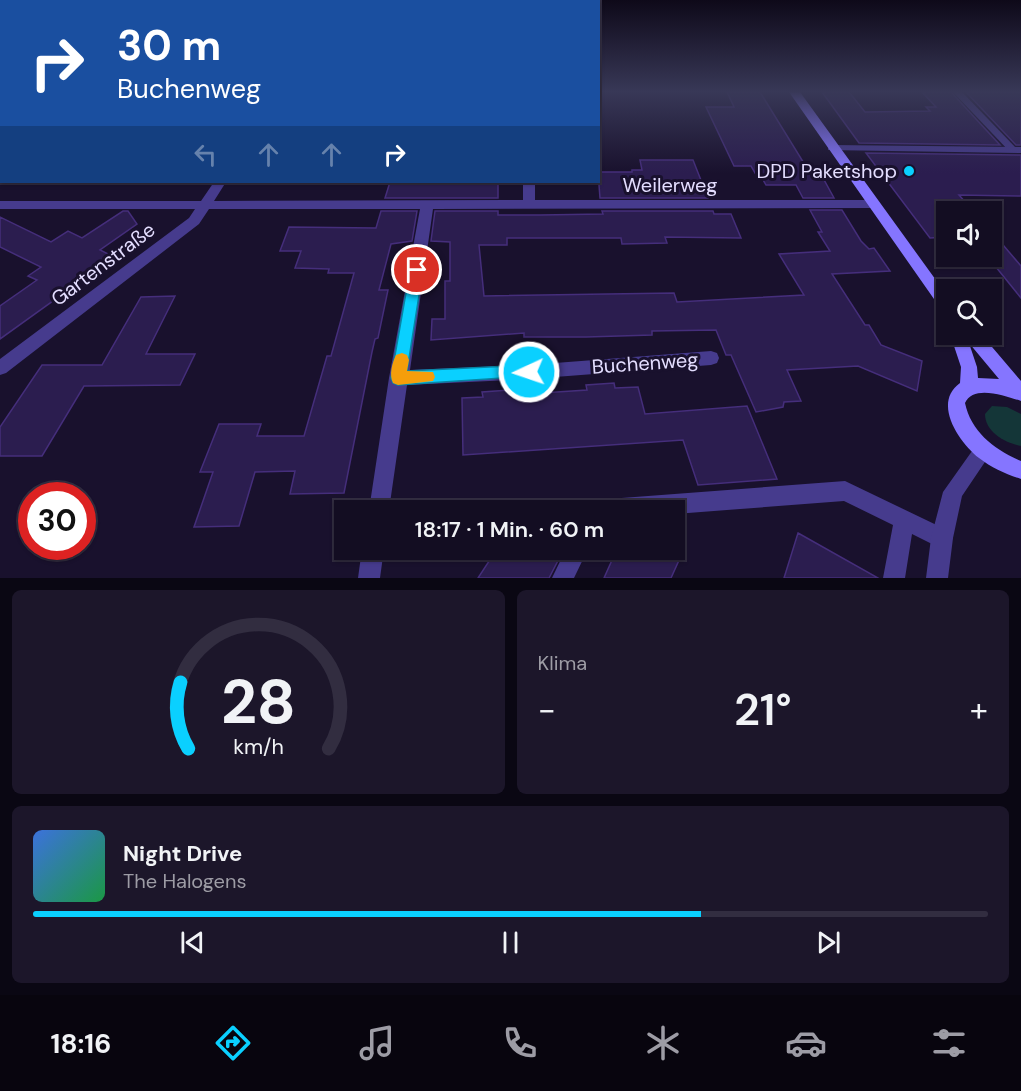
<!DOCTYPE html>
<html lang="de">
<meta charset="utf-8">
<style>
:root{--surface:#130d22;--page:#1c162a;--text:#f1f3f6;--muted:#9d9ca5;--line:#322d40;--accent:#0ad0ff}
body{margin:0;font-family:"DM Sans",sans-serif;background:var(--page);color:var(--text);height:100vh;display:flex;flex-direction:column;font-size:22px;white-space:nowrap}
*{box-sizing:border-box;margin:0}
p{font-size:20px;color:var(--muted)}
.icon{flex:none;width:33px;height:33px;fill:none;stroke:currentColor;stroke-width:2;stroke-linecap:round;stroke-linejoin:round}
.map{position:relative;height:578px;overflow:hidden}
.sheet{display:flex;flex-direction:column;gap:12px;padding:12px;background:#0a0713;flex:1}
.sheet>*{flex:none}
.hud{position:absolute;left:0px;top:0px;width:600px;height:183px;box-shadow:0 2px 4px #0004,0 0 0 2px var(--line);background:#1a4fa0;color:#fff;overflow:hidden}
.buttons{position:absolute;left:936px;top:201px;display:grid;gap:12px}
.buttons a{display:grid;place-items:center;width:66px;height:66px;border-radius:0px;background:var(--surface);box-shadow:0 2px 4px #0004,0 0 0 2px var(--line);font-size:30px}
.speed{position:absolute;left:18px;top:482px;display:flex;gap:12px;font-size:30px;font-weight:700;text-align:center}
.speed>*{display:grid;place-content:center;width:78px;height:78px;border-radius:50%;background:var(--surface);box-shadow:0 2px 4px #0004,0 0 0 2px var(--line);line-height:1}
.speed .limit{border:9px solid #d22;background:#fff;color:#111}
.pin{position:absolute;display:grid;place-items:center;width:51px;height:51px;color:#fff;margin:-26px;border:3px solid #fff;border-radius:50%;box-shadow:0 2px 6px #0007}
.me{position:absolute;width:66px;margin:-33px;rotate:267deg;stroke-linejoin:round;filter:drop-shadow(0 0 4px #0008)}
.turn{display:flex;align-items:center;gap:21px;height:126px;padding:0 18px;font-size:27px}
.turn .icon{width:78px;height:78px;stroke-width:2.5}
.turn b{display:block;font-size:42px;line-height:51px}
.lanes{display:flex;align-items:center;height:57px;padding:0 18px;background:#0003;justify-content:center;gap:30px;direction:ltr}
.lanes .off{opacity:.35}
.big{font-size:45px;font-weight:600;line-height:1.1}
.sheet .card{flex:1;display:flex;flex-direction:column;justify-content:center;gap:9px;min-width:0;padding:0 21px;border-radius:9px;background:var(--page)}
.sheet .dial{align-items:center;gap:0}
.dial svg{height:156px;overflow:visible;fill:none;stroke:var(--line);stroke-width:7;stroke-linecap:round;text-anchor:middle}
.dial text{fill:var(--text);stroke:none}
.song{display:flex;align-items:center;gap:18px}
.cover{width:72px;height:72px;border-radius:9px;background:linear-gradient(135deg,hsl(220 70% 55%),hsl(140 70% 35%))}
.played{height:6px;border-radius:3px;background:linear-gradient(90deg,var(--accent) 70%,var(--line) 70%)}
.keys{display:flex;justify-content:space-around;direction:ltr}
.heat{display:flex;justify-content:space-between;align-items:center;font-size:33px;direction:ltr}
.sheet .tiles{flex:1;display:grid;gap:12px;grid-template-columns:1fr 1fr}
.card:last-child{grid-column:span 2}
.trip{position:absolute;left:334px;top:500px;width:351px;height:60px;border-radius:0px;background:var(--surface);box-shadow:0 2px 4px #0004,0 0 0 2px var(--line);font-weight:600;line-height:60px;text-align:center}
.dock{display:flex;height:96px;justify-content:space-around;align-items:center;background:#08050e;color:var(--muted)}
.dock .icon{width:42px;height:42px}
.dock .active{color:var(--accent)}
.dock b{font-size:27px;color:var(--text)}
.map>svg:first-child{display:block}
</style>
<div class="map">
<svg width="1021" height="578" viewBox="0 0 1021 578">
<rect width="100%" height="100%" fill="#19112d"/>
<path fill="#143638" d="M992 406 1007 407 1021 414V446C1005 443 985 432 985 414Z"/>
<path fill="#2b1d4f" stroke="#452e7b" stroke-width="1.5" d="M727 92H760L805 165H808L815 178H823L834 198H803L796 185H766L762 178H758L751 166H734L706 107H734Z
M822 92H849L865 112 930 111 926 107H936L922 92H951L1000 145 859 143Z
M966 92H1021V145H1016Z
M866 153 1021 155V196L959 195 974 212H946V237L930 238Z
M640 160H693L708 198H600L598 172H632V170H642Z
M390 182H498V198H385Z
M810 210H842L861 241 869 249 874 248 890 271 832 274 865 325H869L881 345 922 361 917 391 858 366 787 370 801 401 784 402 783 407 756 412 731 355H726L716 330 652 331V335L586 337H524V333L431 340 432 319H445V281H450V242L431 241 435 211H498V215H540L603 214 602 211H713L714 214H731L741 238 665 237 667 243 622 244 621 238H507V245H479L484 296 674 293 677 302 804 295 779 254 830 251 818 232H822Z
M123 211H128L137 224 100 250 114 257 0 339V306L37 280 28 276 41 267 0 247V217L51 242 68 231 82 238Z
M381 211H417L412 241 391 244 379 290H388L378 338 375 339 372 352 344 493 290 494 295 471 255 472 239 526 194 527 213 472H200L219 424H261L257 436H304L327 356H331L354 273H328L329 269 295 268 301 251H280L289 227 376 228Z
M992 232 1021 266V298L987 256H992Z
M175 296 146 354H195L180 385 84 386 42 456H0V427L42 365H102L141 297Z
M614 383 615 388 638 387 645 414 747 406 777 479 698 485 683 440 463 455 462 398 483 397 482 392 510 390 511 395 587 390 586 385Z
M798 533 878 578H784Z
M497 549H564L549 578H478Z
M617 549H665L680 558 671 578H604Z"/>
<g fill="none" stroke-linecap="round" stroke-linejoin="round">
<path fill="#463b8d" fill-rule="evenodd" d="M953 92H962L1016 148V152H1010Z"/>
<path fill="#463b8d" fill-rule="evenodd" d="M711 351 717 353 719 358 717 363 711 365 529 379 523 377 520 372 523 367 529 365Z"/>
<path fill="#463b8d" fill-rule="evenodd" d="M832 145 1021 147V153L828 150V146Z
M0 151H2L0 159Z
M214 182H226L214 201 523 200V182H535V200H872L878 204 872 208 433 209 410 370 529 365 535 367 538 372 535 377 529 379 407 385 389 510H369L389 378 420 209H209L199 224 6 373 0 375V359L189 218 195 209H0V201H201Z
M845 481 949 531 953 538 949 545 942 549 912 534 905 578H883L893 525 844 501 675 514V510H585L588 503 595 500Z
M362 549H384L380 578H358Z
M566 549H588L574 578H552Z"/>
<path fill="#463b8d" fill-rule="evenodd" d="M984 441 991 444 993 450 962 496 953 538 948 578H926L931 538 943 492 977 444Z"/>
<path fill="#8575ff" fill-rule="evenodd" d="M789 92H800L946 294V311L941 309Z
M950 334H981L1021 381V401C1006 396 973 384 965 403 971 432 995 450 1021 461V479C1006 474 992 468 979 458 959 442 932 403 960 383L961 367ZM969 343 999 379 978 378 977 367Z"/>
</g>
<linearGradient id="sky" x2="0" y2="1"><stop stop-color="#0e0919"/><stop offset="0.53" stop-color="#383857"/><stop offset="1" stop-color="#383857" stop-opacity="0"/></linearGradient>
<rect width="1021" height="173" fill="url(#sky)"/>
<path fill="#0ad0ff" stroke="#0687a6" stroke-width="1.5" d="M417 266 423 270 407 371 529 365 534 367 536 372 534 376 398 385 393 383 391 378 410 270Z"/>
<path fill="#f59e0b" d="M402 353 407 355 409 360 407 371 433 372 435 377 433 381 398 385 393 383C389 375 392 363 396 355Z"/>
<circle fill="#0ad0ff" stroke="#19112d" stroke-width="2" cx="909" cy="171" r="6"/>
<g text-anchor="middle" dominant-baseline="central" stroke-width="6" stroke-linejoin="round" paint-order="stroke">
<g font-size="20" fill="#e4deff" stroke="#19112d" text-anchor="end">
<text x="897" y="171">DPD Paketshop</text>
</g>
<g font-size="20" fill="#e4deff" stroke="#19112d">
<text x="670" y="185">Weilerweg</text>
<text transform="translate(103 264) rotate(-37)">Gartenstraße</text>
<text transform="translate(645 363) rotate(-4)">Buchenweg</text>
</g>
</g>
</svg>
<div class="buttons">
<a><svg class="icon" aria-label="sound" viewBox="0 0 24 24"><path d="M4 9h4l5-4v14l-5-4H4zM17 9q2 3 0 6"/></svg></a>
<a><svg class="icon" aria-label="search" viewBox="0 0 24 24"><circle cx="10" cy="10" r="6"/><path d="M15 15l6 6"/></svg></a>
</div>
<div class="speed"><div class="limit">30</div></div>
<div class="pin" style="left:417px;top:270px;background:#d93025"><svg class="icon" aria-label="arrive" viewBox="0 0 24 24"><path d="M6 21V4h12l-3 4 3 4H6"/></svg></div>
<svg class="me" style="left:529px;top:372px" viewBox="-20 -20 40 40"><circle r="17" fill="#0ad0ff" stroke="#fff" stroke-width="3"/><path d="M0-11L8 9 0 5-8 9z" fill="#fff"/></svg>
<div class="trip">18:17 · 1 Min. · 60 m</div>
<div class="hud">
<div class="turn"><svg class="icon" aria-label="right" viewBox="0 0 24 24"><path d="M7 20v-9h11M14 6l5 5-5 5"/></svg><div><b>30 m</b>Buchenweg</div></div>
<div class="lanes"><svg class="icon off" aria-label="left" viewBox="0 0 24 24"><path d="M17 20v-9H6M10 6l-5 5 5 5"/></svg><svg class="icon off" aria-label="ahead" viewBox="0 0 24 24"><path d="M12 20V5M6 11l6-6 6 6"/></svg><svg class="icon off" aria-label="ahead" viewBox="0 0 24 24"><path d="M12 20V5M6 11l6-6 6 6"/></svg><svg class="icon" aria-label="right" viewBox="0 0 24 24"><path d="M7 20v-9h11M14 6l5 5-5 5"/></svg></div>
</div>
</div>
<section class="sheet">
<div class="tiles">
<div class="card dial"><svg viewBox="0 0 100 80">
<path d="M14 69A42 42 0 1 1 86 69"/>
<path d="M14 69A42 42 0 0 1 10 35" stroke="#0ad0ff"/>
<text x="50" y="56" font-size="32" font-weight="700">28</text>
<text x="50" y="72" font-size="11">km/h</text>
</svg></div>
<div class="card"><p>Klima</p>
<div class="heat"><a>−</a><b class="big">21°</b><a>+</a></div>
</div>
<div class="card">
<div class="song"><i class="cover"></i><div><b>Night Drive</b><p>The Halogens</p></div></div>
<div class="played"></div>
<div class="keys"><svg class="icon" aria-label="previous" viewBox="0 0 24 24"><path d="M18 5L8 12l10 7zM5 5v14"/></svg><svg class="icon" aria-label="pause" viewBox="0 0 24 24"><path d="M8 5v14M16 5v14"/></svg><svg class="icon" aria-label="next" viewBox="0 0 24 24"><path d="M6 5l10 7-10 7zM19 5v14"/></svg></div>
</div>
</div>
</section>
<nav class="dock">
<b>18:16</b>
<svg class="icon active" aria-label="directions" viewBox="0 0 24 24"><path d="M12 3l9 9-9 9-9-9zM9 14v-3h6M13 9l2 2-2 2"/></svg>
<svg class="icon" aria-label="music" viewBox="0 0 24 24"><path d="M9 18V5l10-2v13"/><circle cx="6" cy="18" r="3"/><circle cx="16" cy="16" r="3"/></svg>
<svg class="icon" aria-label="phone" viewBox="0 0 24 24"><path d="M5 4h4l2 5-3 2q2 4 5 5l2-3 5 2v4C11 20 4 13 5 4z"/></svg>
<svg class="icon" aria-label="climate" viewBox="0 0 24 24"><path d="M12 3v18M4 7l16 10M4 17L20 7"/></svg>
<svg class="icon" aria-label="car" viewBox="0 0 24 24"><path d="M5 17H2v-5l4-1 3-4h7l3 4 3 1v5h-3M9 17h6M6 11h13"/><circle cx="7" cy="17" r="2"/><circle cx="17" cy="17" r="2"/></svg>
<svg class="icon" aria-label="filters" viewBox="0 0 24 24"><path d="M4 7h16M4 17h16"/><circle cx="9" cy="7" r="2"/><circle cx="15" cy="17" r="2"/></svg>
</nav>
